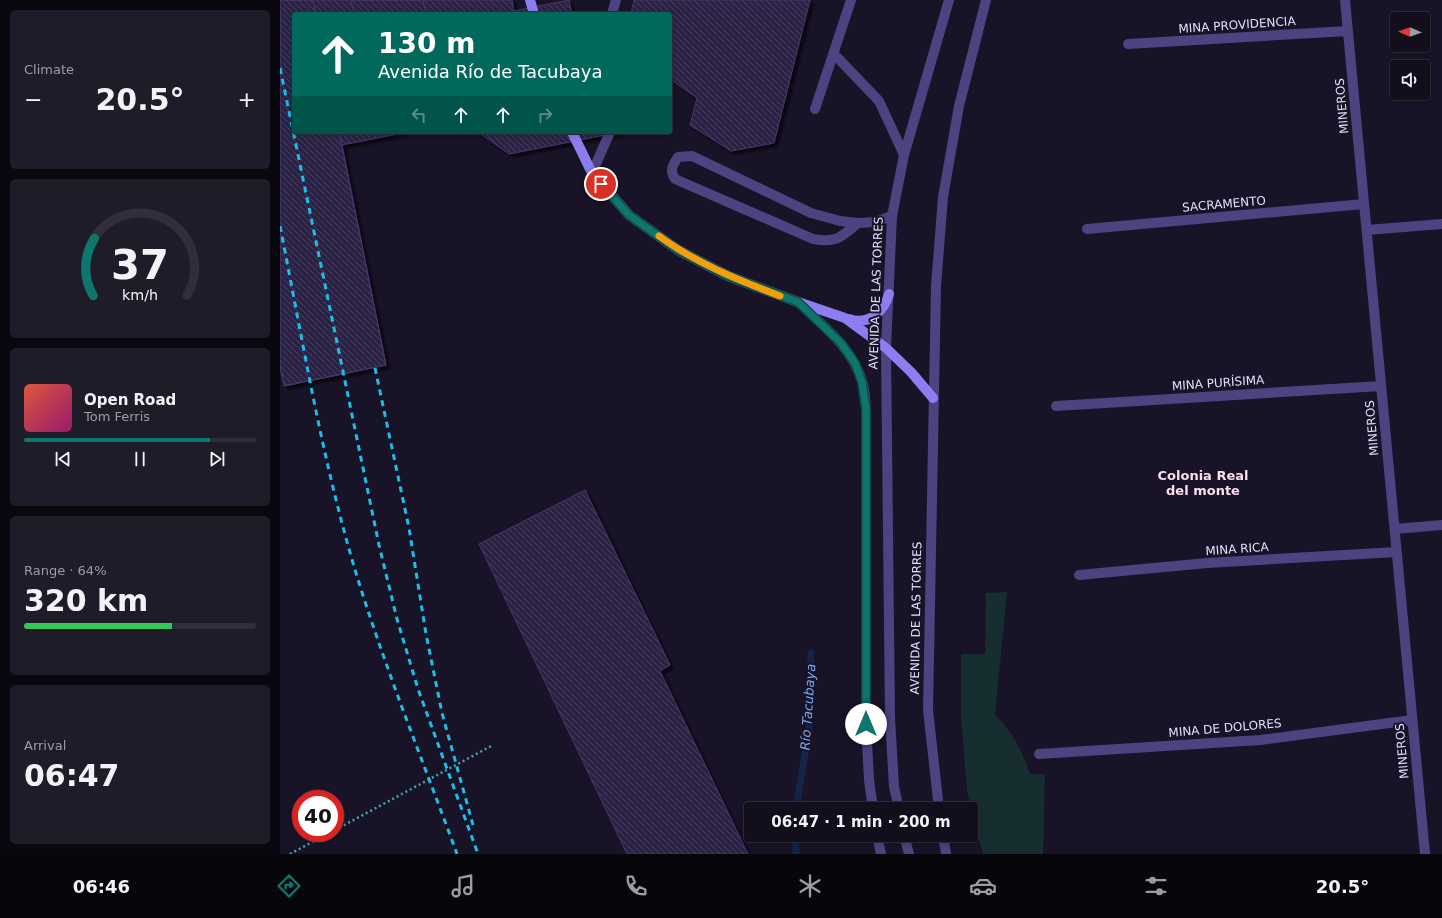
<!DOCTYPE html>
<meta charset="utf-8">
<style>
:root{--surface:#120e1c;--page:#1f1c29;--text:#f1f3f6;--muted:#9c9ca3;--line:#312e3b;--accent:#0f766e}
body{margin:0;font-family:"DejaVu Sans",sans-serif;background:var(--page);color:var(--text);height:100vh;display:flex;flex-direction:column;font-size:15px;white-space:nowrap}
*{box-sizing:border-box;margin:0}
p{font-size:13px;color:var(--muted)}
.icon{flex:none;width:22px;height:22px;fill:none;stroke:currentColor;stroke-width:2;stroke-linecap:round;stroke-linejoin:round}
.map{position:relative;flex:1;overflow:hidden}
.panel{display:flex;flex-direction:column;gap:10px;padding:10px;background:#0a080f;width:280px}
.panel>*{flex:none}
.banner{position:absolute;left:12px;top:12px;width:380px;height:122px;border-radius:4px;box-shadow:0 2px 6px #0003,0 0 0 1px var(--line);background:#00695c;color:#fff;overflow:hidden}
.needle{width:26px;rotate:272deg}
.controls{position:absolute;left:1110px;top:12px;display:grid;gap:8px}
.controls a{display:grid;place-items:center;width:40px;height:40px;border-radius:4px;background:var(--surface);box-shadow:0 2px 6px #0003,0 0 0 1px var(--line);font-size:20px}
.speed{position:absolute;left:12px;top:790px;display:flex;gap:8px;font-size:20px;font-weight:700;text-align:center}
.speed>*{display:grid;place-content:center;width:52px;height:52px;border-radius:50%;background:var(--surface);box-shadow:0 2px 6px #0003,0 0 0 1px var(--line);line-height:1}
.speed .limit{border:6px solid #d22;background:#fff;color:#111}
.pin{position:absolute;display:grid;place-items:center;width:34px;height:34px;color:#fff;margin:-17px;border:2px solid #fff;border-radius:50%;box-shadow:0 1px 4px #0007}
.me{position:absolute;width:44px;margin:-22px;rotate:0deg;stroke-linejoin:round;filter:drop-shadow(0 0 3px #0008)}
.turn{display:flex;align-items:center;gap:14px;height:84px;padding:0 20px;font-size:18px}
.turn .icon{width:52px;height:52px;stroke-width:2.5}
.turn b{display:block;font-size:28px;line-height:34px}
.lanes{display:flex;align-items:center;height:38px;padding:0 20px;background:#0003;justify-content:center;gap:20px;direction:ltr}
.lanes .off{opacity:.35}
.big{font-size:30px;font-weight:700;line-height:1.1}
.panel .card{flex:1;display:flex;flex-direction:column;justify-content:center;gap:6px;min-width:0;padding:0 14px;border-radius:6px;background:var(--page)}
.panel .dial{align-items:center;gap:0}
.dial svg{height:104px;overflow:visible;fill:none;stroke:var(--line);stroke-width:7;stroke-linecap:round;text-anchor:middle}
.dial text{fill:var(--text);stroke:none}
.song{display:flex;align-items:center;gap:12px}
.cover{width:48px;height:48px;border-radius:6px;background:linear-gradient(135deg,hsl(10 70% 55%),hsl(320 70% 35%))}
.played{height:4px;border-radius:2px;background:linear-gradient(90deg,var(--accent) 80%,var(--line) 80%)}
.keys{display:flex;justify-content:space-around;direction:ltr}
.heat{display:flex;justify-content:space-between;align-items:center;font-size:22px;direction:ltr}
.charge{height:6px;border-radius:3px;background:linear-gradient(90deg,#34c759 64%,var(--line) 0)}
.trip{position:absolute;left:464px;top:802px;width:234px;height:40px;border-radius:4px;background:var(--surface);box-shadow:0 2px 6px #0003,0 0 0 1px var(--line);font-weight:700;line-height:40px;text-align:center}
.tabs{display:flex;height:64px;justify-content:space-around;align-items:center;background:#07060b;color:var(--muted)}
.tabs .icon{width:28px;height:28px}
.tabs .current{color:var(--accent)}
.tabs b{font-size:18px;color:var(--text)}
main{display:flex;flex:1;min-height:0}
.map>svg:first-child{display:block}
</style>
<main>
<section class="panel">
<div class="card"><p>Climate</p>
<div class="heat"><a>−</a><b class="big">20.5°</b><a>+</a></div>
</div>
<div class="card dial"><svg viewBox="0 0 100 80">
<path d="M14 69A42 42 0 1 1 86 69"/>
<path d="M14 69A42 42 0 0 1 15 25" stroke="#0f766e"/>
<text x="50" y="56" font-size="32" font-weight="700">37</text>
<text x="50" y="72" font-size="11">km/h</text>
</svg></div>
<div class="card">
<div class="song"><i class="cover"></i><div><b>Open Road</b><p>Tom Ferris</p></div></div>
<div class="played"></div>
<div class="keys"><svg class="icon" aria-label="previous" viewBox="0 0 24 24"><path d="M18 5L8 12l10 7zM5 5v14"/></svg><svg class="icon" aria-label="pause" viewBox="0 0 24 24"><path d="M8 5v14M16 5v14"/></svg><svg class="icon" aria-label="next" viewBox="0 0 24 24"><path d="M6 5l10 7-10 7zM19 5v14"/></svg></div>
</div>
<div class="card"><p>Range · 64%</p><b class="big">320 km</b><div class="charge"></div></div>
<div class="card"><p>Arrival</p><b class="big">06:47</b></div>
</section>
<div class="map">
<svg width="1162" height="854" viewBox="0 0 1162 854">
<defs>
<pattern id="building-back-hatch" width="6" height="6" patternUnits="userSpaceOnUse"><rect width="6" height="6" fill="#2c2145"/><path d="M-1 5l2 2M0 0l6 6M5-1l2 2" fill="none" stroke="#4a4161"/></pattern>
<filter id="shadow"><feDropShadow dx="3.5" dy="3.5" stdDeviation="1" flood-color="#0009"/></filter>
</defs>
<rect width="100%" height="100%" fill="#181326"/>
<path fill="#162e30" d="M727 592 715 714C732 732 742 750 750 774H765L763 854H703L687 791 681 715V654H705L706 593Z"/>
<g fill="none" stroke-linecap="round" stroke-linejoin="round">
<path stroke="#152348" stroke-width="7" d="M516 809 529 729 531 653
M515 835 516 854"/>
</g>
<path fill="url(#building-back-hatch)" stroke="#47356f" filter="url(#shadow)" d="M0 0H33L36 14H14V132H59L106 365 4 386 0 367Z
M0 0H232L234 11 289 0 292 14H14V132H127L62 145 106 365 4 386 0 367Z
M71 0H143L146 14H74Z
M354 0H530L494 143 451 151 410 125 417 98 390 79V14H351Z
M198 132H340L229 154Z
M305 490 390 665 380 671 468 854H347L199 544Z"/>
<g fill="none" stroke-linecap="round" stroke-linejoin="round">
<path stroke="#3ea8ad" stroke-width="2.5" stroke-dasharray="2 3" stroke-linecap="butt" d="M55 830 213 745
M10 854 49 833"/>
<path stroke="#4c4380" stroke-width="10" d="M332 14 336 0
M554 54 599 101 624 155
M535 109 571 0
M312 173 330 132
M578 223C560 238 557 243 533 239L395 179C389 170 393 165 398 157L412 156 531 213 560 221 578 223 595 222 612 216"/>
<path stroke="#4c4380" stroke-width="10" d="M1065 0 1145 854
M848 44 1068 31
M807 229 1084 204
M1087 230 1162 224
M776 406 1101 386
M1115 529 1162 525
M799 575 927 563 1116 552
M759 754 980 740 1132 720"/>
<path stroke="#4c4380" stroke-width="10" d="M518 302C542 325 572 347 582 381 585 389 585 400 586 409V724L589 780 593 809
M619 809 614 787 610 718 606 348 612 216 624 155 669 0
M659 809 648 710 656 286 663 197 679 106 706 0
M597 835 601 854
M624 835 629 854
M663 835 666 854"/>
<path stroke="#8c7df1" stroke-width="10" d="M250 0 254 14
M292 132 312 173 349 215 398 250 448 276 518 302 565 318 606 348 631 372 653 398
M569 319C588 326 604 312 609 294"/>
<path stroke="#1dbde6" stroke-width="3" stroke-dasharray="6 5" stroke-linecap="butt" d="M0 68 99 545 117 619 138 689 198 854
M0 226C23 342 42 460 76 573 105 668 143 761 177 854
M95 368 129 528 146 634 162 713 193 825"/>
</g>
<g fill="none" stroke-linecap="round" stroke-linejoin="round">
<g stroke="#0a4d48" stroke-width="10">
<path id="route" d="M321 184 349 215 398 250 448 276 518 302 561 343 575 363 582 382 586 409V724"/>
</g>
<use href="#route" stroke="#0f766e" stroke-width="7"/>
<path stroke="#f59e0b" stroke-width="7" d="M379 236C416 263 458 280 500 296"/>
</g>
<g text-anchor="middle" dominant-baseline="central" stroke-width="4" stroke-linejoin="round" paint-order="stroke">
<g font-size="12" fill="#e3dcfb" stroke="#181326">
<text transform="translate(957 25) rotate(-4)">MINA PROVIDENCIA</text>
<text transform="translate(1062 106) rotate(-95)">MINEROS</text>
<text transform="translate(944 204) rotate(-5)">SACRAMENTO</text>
<text transform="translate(596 293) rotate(-88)">AVENIDA DE LAS TORRES</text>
<text transform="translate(938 383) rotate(-4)">MINA PURÍSIMA</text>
<text transform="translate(1092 428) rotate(-95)">MINEROS</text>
<text transform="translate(957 549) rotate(-4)">MINA RICA</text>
<text transform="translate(636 618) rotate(-89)">AVENIDA DE LAS TORRES</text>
<text transform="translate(945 728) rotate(-5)">MINA DE DOLORES</text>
<text transform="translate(1122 751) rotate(-95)">MINEROS</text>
</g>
<g font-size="13" font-weight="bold" fill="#fbdded" stroke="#181326">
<text x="923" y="475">Colonia Real<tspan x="923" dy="15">del monte</tspan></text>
</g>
<g font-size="13" font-style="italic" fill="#75aaf0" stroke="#181326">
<text transform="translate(528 707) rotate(-86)">Río Tacubaya</text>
</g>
</g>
</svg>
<div class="controls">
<a><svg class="needle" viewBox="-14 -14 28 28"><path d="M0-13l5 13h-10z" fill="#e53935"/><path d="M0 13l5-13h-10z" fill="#9c9ca3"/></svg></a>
<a><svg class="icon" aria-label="sound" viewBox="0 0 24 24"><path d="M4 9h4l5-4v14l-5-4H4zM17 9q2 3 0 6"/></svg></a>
</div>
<div class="speed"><div class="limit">40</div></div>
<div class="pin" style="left:321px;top:184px;background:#d93025"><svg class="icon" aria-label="arrive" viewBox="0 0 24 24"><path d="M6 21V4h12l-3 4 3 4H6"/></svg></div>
<svg class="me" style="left:586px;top:724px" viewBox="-20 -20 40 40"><circle r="19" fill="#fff"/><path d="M0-13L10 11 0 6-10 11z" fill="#0f766e"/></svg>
<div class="trip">06:47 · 1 min · 200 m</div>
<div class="banner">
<div class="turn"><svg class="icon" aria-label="ahead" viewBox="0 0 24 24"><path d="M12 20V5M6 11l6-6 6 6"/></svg><div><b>130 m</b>Avenida Río de Tacubaya</div></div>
<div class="lanes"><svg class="icon off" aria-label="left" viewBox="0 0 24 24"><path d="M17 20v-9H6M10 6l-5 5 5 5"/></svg><svg class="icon" aria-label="ahead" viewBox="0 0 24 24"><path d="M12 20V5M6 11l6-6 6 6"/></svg><svg class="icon" aria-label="ahead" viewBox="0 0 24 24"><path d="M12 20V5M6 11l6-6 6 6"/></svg><svg class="icon off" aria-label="right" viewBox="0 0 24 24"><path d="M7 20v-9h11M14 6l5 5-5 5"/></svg></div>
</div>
</div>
</main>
<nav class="tabs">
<b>06:46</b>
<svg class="icon current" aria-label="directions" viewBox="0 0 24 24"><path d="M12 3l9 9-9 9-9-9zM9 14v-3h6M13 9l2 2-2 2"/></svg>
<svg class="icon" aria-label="music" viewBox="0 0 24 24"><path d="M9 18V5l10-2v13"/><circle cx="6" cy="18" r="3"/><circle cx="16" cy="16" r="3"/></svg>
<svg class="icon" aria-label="phone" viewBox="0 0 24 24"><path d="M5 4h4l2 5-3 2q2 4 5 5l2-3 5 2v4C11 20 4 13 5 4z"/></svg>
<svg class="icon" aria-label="climate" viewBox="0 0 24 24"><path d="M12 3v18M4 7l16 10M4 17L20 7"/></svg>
<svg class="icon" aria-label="car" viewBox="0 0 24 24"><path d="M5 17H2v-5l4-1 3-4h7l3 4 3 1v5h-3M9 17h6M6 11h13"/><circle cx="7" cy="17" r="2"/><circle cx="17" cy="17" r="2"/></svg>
<svg class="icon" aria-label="filters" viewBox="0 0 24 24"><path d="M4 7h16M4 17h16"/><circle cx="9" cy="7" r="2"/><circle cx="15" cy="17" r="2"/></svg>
<b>20.5°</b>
</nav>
